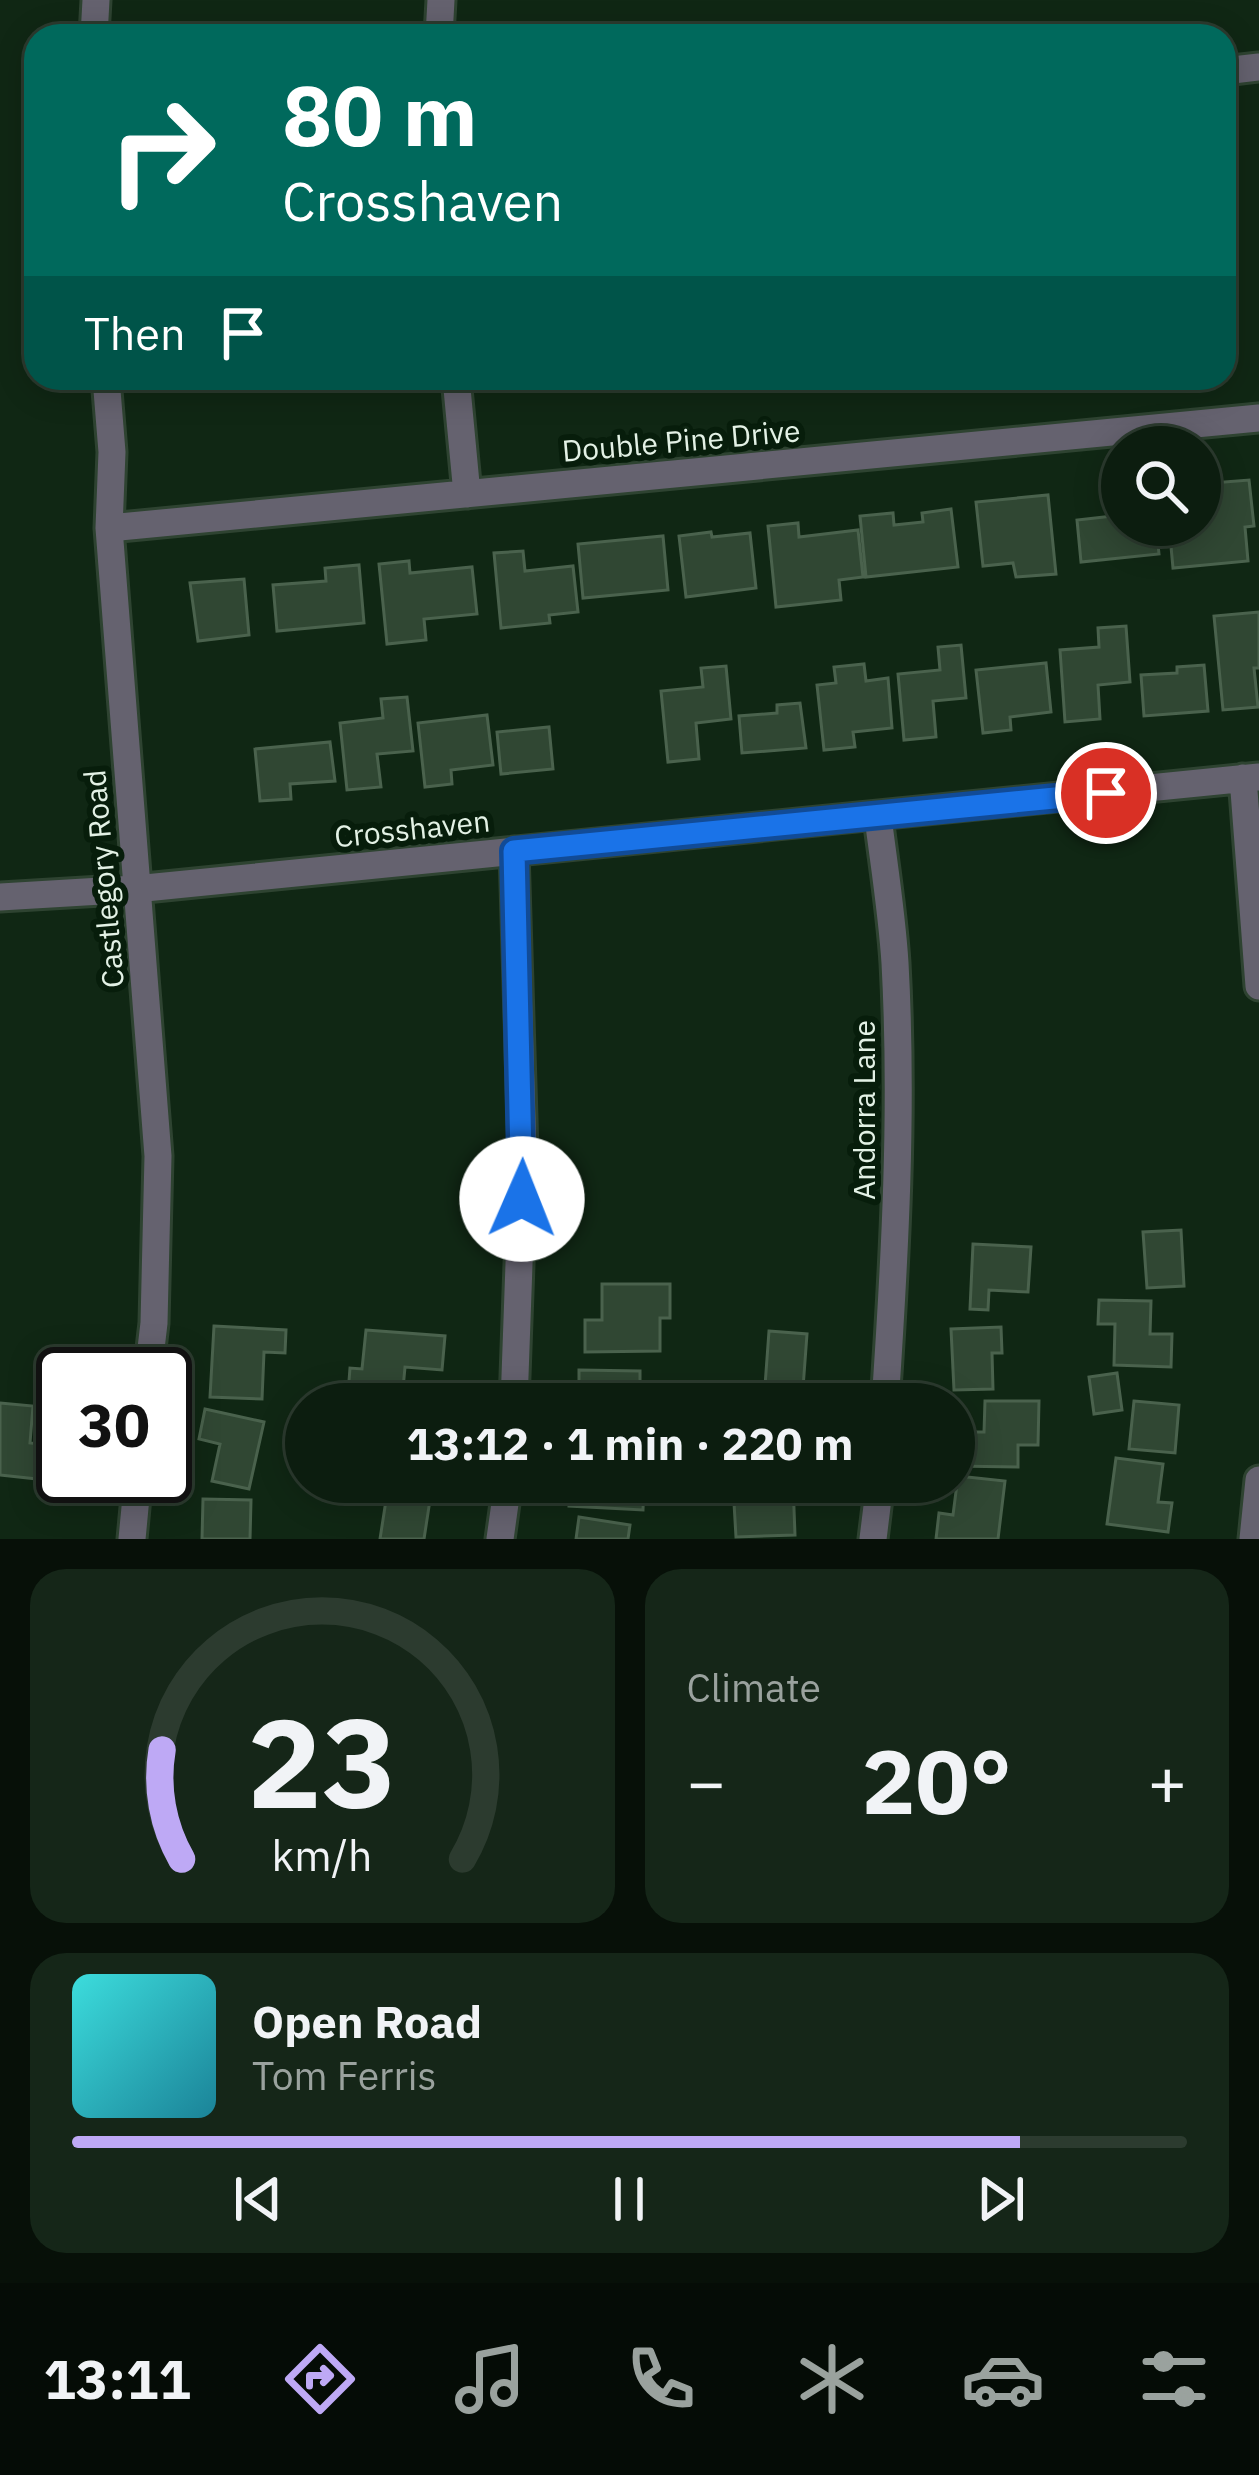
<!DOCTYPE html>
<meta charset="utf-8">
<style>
:root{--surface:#0c1d0f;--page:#152618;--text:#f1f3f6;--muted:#9aa29e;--line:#2c3b2f;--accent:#bea9f5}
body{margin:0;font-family:"IBM Plex Sans",sans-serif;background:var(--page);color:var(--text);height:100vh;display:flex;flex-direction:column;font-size:45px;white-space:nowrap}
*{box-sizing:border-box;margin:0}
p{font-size:39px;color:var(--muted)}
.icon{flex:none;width:66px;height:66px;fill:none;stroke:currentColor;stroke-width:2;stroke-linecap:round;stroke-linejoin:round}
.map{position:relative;height:1539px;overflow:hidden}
.details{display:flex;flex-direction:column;gap:30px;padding:30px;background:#071008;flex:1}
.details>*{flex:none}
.banner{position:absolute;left:24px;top:24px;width:1212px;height:366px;border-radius:36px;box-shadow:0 6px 30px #0003,0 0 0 3px var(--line);background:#00695c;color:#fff;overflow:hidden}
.fabs{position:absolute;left:1101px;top:426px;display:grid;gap:24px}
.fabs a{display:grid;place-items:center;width:120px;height:120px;border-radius:50%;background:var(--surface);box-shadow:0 6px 30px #0003,0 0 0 3px var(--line);font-size:60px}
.speed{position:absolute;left:36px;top:1347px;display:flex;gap:24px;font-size:60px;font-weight:700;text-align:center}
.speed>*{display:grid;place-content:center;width:156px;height:156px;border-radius:50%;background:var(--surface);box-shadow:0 6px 30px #0003,0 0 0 3px var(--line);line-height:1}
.speed .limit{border:6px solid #111;border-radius:18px;background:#fff;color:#111}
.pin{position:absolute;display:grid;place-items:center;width:102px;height:102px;color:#fff;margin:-51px;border:6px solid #fff;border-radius:50%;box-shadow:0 3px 12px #0007}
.me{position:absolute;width:132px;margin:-66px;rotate:1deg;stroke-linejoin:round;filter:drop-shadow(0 0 9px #0008)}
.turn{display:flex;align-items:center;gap:42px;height:252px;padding:0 60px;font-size:54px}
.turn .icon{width:156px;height:156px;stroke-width:2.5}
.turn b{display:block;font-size:84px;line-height:102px}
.then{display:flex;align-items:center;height:114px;padding:0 60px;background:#0003;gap:24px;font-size:45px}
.big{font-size:90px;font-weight:700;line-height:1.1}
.details .tile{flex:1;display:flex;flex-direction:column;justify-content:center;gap:18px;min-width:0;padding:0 42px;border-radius:36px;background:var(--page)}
.details .dial{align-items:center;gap:0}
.dial svg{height:312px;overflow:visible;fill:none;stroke:var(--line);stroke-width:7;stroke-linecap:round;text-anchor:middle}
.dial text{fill:var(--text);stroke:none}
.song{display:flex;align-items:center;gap:36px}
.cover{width:144px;height:144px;border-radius:18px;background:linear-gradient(135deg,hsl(180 70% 55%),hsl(190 70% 35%))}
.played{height:12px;border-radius:6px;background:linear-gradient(90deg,var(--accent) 85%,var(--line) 85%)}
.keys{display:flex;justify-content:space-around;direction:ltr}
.heat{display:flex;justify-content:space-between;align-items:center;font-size:66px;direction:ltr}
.details .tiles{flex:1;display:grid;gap:30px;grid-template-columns:1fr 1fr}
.tile:last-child{grid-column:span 2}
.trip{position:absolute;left:285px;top:1383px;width:690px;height:120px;border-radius:60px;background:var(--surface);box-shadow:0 6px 30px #0003,0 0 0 3px var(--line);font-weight:700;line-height:120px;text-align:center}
.dock{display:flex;height:192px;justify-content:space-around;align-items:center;background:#050c06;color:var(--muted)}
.dock .icon{width:84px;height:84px}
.dock .selected{color:var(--accent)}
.dock b{font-size:54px;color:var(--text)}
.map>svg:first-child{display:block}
</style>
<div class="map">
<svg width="1259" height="1539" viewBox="0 0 1259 1539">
<rect width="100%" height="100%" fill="#102714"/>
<path fill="#304733" stroke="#4a624d" stroke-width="3" d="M1249 480 1254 526 1245 527 1248 561 1173 568 1169 525H1200V484Z
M1048 495 1056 574 1016 577 1013 563 983 566 976 502Z
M951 509 958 567 866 577 860 516 893 513 894 525 923 522 922 513Z
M1122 515V525H1156L1159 554 1081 562 1077 520Z
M798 523 799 537 858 530 863 577 839 580 841 600 776 607 768 526Z
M711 532 712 537 750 533 756 588 686 597 679 536Z
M663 536 668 590 583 598 578 544Z
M523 551 525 571 573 566 578 612 549 615 550 623 501 628 494 553Z
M409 561 410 573 472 567 477 614 424 619 426 640 387 644 379 564Z
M359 565 364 623 277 631 273 585 326 581 325 568Z
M244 579 249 635 198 641 190 583Z
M1259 612V668H1254L1258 707 1223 710 1214 616Z
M1126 626 1130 682 1098 685 1100 719 1065 722 1060 650 1099 647 1098 628Z
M961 645 966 698 933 701 936 737 904 740 898 674 940 670 938 647Z
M1046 663 1051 712 1010 717 1011 730 983 733 976 670Z
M864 664 866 681 888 678 892 728 853 732 855 747 824 750 817 685 836 683 834 667Z
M1204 665 1208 711 1144 716 1141 675 1177 673V667Z
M726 666 731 719 696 723 699 759 668 762 661 691 703 687 701 668Z
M407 697 413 751 377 754 381 787 347 790 340 723 383 718 381 699Z
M800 703 806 748 742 753 739 716 777 713V705Z
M487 715 493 765 451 770 452 784 425 787 418 723Z
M549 727 553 769 501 774 497 732Z
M330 742 335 781 290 784 291 799 260 801 255 749Z
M1181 1230 1184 1286 1147 1288 1143 1232Z
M973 1244 1031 1247 1028 1292 989 1290 988 1310 970 1309Z
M602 1284H670V1318H660V1351L585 1352V1320H602Z
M1099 1300 1151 1301 1150 1334H1172L1171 1367 1114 1365 1115 1324H1098Z
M214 1326 286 1330 285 1353 264 1352 262 1399 210 1397Z
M1001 1327 1002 1353H992L993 1389 954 1390 951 1329Z
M366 1330 445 1336 442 1370 405 1367 402 1399 348 1394 350 1368 362 1369Z
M769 1331 807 1334 803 1388 765 1386Z
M579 1370 640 1371V1404H579Z
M1117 1373 1122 1410 1094 1414 1089 1377Z
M985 1401H1039L1038 1445H1018V1467L954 1466V1432H984Z
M1134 1401 1179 1405 1175 1453 1129 1449Z
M0 1403 33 1406 30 1443 59 1446 56 1481 0 1475Z
M205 1409 264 1422 249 1489 212 1481 220 1444 199 1439Z
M1116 1458 1163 1464 1158 1502 1172 1503 1168 1532 1107 1524Z
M958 1476 1005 1481 998 1539H936L939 1513 953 1515Z
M570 1482H644L643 1510 569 1506Z
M793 1483 795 1535 736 1537 733 1486Z
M387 1494 430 1500 424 1539H380Z
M203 1499 251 1500 250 1539H202Z
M579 1517 630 1525 628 1539H576Z"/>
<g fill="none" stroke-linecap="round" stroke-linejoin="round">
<g stroke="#2e4331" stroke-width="33">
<path id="minor" d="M94 36 96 0
M439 36 441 0
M1224 71 1259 67
M106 378 112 452 109 528 158 1156 154 1323 148 1374
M456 378 467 494
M109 528 1259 418
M1243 778 1259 986
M878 817C884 865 892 914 895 963 903 1110 895 1257 885 1404
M514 851 523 1152 514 1404
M0 897 135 889 1259 777
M132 1539 138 1476
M500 1539 508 1482
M873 1539 880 1482
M1253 1539 1259 1480"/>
</g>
<use href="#minor" stroke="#65626f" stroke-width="27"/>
</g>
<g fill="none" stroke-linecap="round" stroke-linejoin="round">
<g stroke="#114b97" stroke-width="30">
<path id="route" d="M522 1199 514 851 1106 793"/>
</g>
<use href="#route" stroke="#1a73e8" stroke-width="21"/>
</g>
<g text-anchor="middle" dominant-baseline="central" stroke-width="12" stroke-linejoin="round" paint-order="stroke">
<g font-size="30" fill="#e3f1e5" stroke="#071d0b">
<text transform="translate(681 440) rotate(-5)">Double Pine Drive</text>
<text transform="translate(412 828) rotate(-6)">Crosshaven</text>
<text transform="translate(103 879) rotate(-95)">Castlegory Road</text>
<text transform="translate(863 1110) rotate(-90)">Andorra Lane</text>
</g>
</g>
</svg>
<div class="fabs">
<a><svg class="icon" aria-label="search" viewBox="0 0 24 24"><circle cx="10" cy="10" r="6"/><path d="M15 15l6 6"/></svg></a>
</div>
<div class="speed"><div class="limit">30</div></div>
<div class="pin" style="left:1106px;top:793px;background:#d93025"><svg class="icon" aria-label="arrive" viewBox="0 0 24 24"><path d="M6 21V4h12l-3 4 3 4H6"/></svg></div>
<svg class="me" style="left:522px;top:1199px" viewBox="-20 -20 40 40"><circle r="19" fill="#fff"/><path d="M0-13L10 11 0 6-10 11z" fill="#1a73e8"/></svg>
<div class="trip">13:12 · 1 min · 220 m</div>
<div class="banner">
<div class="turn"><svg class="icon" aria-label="right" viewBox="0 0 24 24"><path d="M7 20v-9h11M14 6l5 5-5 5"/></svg><div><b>80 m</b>Crosshaven</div></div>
<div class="then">Then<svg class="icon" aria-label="arrive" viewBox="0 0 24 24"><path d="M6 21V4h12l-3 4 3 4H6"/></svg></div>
</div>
</div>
<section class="details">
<div class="tiles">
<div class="tile dial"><svg viewBox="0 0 100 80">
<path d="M14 69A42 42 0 1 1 86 69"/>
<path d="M14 69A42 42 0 0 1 9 41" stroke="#bea9f5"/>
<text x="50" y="56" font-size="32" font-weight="700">23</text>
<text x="50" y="72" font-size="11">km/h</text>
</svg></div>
<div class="tile"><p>Climate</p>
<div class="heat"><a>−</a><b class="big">20°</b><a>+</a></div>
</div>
<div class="tile">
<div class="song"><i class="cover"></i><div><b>Open Road</b><p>Tom Ferris</p></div></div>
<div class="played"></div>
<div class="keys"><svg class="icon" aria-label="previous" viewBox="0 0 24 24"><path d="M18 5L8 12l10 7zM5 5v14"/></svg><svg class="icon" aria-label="pause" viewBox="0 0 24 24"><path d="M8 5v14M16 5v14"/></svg><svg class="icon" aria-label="next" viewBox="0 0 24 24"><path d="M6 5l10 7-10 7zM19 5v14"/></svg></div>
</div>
</div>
</section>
<nav class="dock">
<b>13:11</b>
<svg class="icon selected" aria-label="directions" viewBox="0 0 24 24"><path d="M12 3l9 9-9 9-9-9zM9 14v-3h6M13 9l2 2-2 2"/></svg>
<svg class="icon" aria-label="music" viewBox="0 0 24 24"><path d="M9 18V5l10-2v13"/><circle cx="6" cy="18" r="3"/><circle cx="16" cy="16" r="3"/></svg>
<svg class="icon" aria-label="phone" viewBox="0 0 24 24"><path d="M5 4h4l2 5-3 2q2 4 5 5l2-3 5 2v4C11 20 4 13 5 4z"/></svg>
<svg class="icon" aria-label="climate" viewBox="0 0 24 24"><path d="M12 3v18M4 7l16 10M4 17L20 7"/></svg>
<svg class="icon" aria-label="car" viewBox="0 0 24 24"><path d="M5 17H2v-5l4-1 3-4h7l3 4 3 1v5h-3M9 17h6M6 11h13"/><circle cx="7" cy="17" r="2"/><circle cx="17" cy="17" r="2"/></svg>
<svg class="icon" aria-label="filters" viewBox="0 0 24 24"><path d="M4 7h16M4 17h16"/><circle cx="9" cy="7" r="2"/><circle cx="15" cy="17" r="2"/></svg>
</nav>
